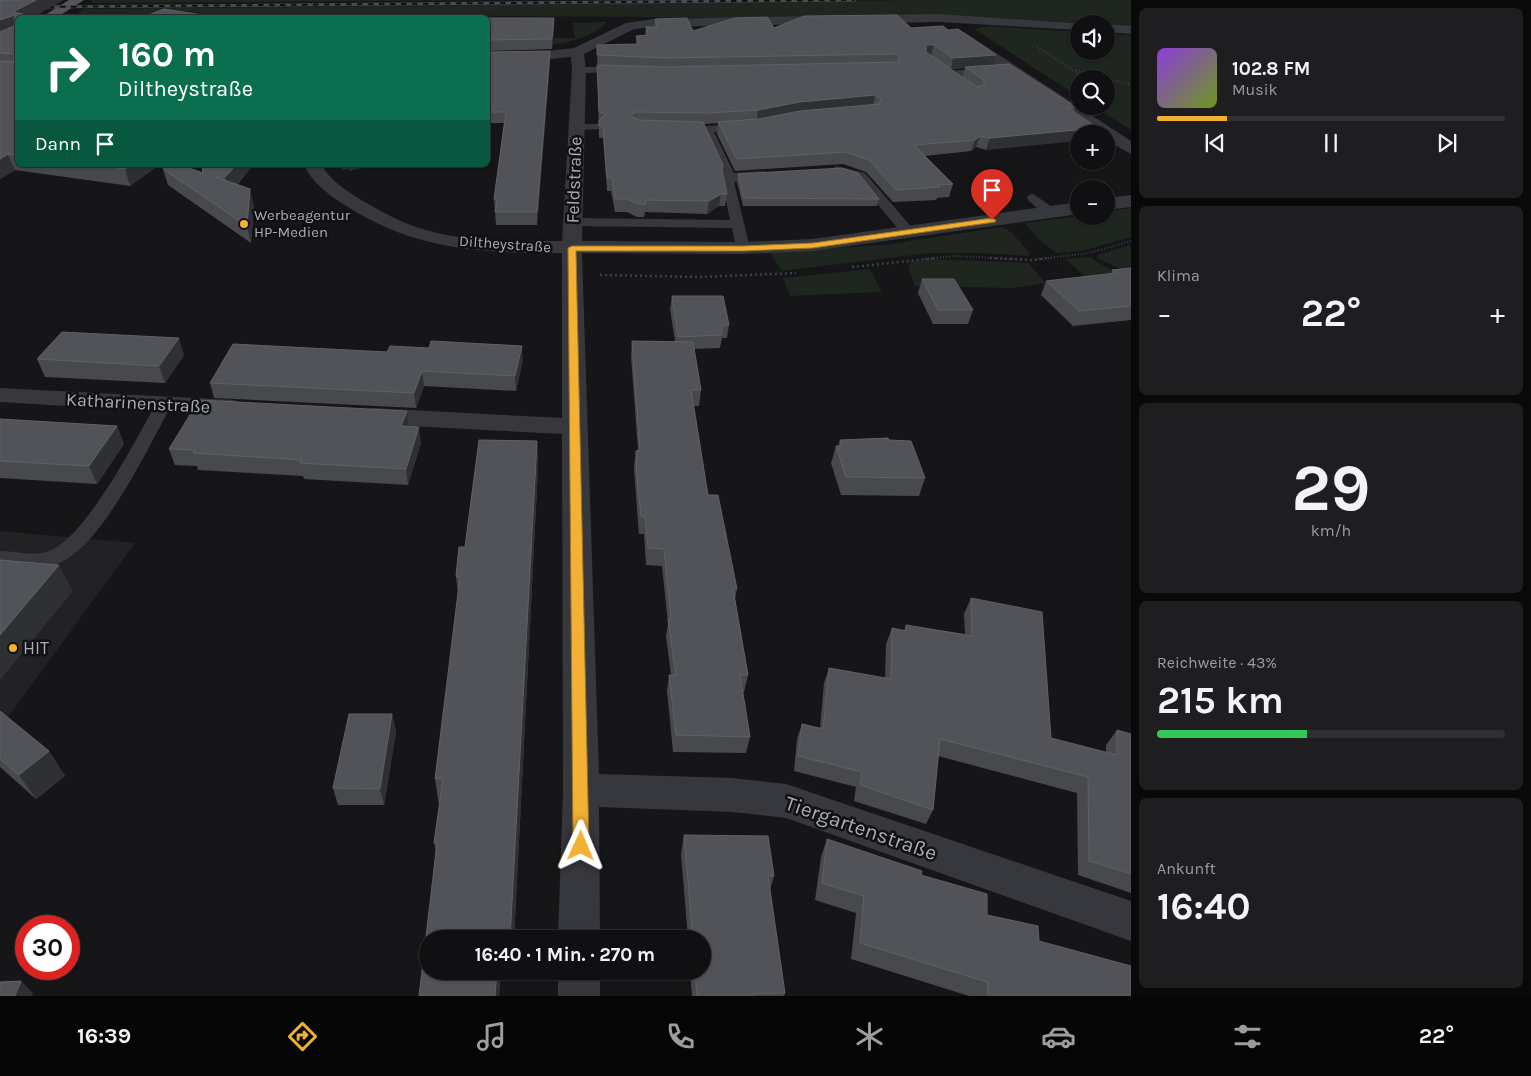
<!DOCTYPE html>
<html lang="de">
<meta charset="utf-8">
<style>
:root{--surface:#101012;--page:#1e1e20;--text:#f1f3f6;--muted:#9c9d9f;--line:#303032;--accent:#f2b134}
body{margin:0;font-family:Karla,sans-serif;background:var(--page);color:var(--text);height:100vh;display:flex;flex-direction:column;font-size:19px;white-space:nowrap}
*{box-sizing:border-box;margin:0}
p{font-size:16px;color:var(--muted)}
.icon{flex:none;width:28px;height:28px;fill:none;stroke:currentColor;stroke-width:2;stroke-linecap:round;stroke-linejoin:round}
.map{position:relative;flex:1;overflow:hidden}
.details{display:flex;flex-direction:column;gap:8px;padding:8px;background:#09090a;width:400px}
.details>*{flex:none}
.guide{position:absolute;left:15px;top:15px;width:475px;height:152px;border-radius:8px;box-shadow:0 1px 4px #0004,0 0 0 1px var(--line);background:#0b6e4f;color:#fff;overflow:hidden}
.controls{position:absolute;left:1070px;top:15px;display:grid;gap:10px}
.controls a{display:grid;place-items:center;width:45px;height:45px;border-radius:50%;background:var(--surface);box-shadow:0 1px 4px #0004,0 0 0 1px var(--line);font-size:25px}
.speed{position:absolute;left:15px;top:915px;display:flex;gap:10px;font-size:25px;font-weight:700;text-align:center}
.speed>*{display:grid;place-content:center;width:65px;height:65px;border-radius:50%;background:var(--surface);box-shadow:0 1px 4px #0004,0 0 0 1px var(--line);line-height:1}
.speed .limit{border:8px solid #d22;background:#fff;color:#111}
.pin{position:absolute;display:grid;place-items:center;width:42px;height:42px;color:#fff;margin:-51px -21px;border-radius:50% 50% 50% 0;rotate:-45deg;box-shadow:0 0 5px #0007}
.pin .icon{rotate:45deg}
.me{position:absolute;width:55px;margin:-28px;rotate:1deg;stroke-linejoin:round;filter:drop-shadow(0 0 4px #0008)}
.turn{display:flex;align-items:center;gap:18px;height:105px;padding:0 20px;font-size:22px}
.turn .icon{width:65px;height:65px;stroke-width:2.5}
.turn b{display:block;font-size:35px;line-height:42px}
.then{display:flex;align-items:center;height:48px;padding:0 20px;background:#0003;gap:10px;font-size:19px}
.big{font-size:38px;font-weight:700;line-height:1.1}
.details .widget{flex:1;display:flex;flex-direction:column;justify-content:center;gap:8px;min-width:0;padding:0 18px;border-radius:8px;background:var(--page)}
.details .dial{align-items:center;gap:0}
.dial b{font-size:65px;line-height:1}
.song{display:flex;align-items:center;gap:15px}
.cover{width:60px;height:60px;border-radius:8px;background:linear-gradient(135deg,hsl(270 70% 55%),hsl(80 70% 35%))}
.played{height:5px;border-radius:2px;background:linear-gradient(90deg,var(--accent) 20%,var(--line) 20%)}
.keys{display:flex;justify-content:space-around;direction:ltr}
.heat{display:flex;justify-content:space-between;align-items:center;font-size:28px;direction:ltr}
.charge{height:8px;border-radius:4px;background:linear-gradient(90deg,#34c759 43%,var(--line) 0)}
.trip{position:absolute;left:419px;top:930px;width:292px;height:50px;border-radius:25px;background:var(--surface);box-shadow:0 1px 4px #0004,0 0 0 1px var(--line);font-weight:700;line-height:50px;text-align:center}
.menu{display:flex;height:80px;justify-content:space-around;align-items:center;background:#060607;color:var(--muted)}
.menu .icon{width:35px;height:35px}
.menu .active{color:var(--accent)}
.menu b{font-size:22px;color:var(--text)}
main{display:flex;flex:1;min-height:0}
.map>svg:first-child{display:block}
</style>
<main>
<div class="map">
<svg width="1131" height="996" viewBox="0 0 1131 996">
<rect width="100%" height="100%" fill="#161618"/>
<path fill="#222225" d="M0 531 135 543 0 728Z"/>
<path fill="#1e261f" d="M92 0H528L95 3H91Z
M918 0H1131V27L1106 24 648 17 254 14 88 18 76 15 83 9Z
M607 22C597 34 565 46 548 44 543 43 537 40 533 38H575L573 23Z
M987 26 1079 32V51H1106V34L1131 35V130L1093 106H1106V79H1079V97L974 29Z
M1131 208V237L1082 251 1056 253 1037 238 1025 223 1079 216H1106V211Z
M1002 227 1011 232 1029 252V256L979 253H930L782 271 770 253 783 251 884 245Z
M1131 245V274L1097 258 1098 255Z
M1091 257C1100 265 1109 267 1117 274L1088 279 1065 259Z
M931 259 1028 263 1046 283 1012 288 915 286 909 268 910 262Z
M870 269 882 292 790 296 783 278Z"/>
<g fill="none" stroke-linecap="round" stroke-linejoin="round">
<path stroke="#3d3f44" stroke-width="2" stroke-dasharray="1 2" stroke-linecap="butt" d="M1037 47 1087 79
M1076 70 1131 85
M925 259 954 256 1014 259
M1039 259 1089 253 1131 241"/>
<path stroke="#3d3f44" stroke-width="2.5" stroke-dasharray="2 3" stroke-linecap="butt" d="M990 258 1032 260 1050 258
M852 267 937 258
M600 275 700 277 796 273"/>
<path fill="#37383d" fill-rule="evenodd" d="M623 67 628 70 626 72 579 73 574 70 579 67Z
M988 68 991 69V73L957 76 966 84 961 87 943 74 948 71Z
M599 124 604 127 603 129 576 130 571 127 576 124Z
M743 124 747 125V129L714 132 734 173 764 171 770 175 764 179 734 182 750 248 748 251 743 252 736 248 732 228 573 226 567 222 573 218 730 220 722 182 724 177 702 129 707 126Z
M836 166 865 173 913 229 915 232 913 235H903L857 179 832 173 830 170Z
M1033 194 1055 209 1056 212 1055 215H1045L1029 201 1027 198 1029 195Z
M164 399 170 400 172 404C150 444 101 549 57 564 39 570 19 566 0 565V551C14 551 32 556 46 552 84 542 136 439 156 404L158 400Z"/>
<path fill="#37383d" fill-rule="evenodd" d="M938 14 1084 24H1079V30L938 22 654 27 634 29 584 54 586 70 582 241 743 242 813 239 1079 202V214L813 251 743 254 582 253 599 774 732 778 786 784 1131 901V941L786 818 732 812 599 807 600 939H558L563 790 562 434 371 424 362 421 359 416 362 411 371 408 562 418V253C483 253 417 251 348 207 331 197 312 183 304 165H322C328 178 345 190 358 198 380 211 401 223 426 230 470 243 518 241 562 241L572 70 571 57 539 60H488V52H539L574 48 626 23 654 19Z
M1106 24 1131 26V34L1106 32Z
M964 32 1131 141V154L1106 140V134H1098L959 39 957 36Z
M1131 195V207L1106 210V198Z
M0 388 233 400 242 403 245 408 242 413 233 416 0 402Z
M558 971H600V996H558Z"/>
<path fill="#53555c" fill-rule="evenodd" d="M69 0H84L56 18H40Z"/>
<g stroke="#4a4c52" stroke-width="3">
<path id="rail" d="M38 7 855 0"/>
</g>
<use href="#rail" stroke="#111113" stroke-width="2" stroke-dasharray="5.5" stroke-linecap="butt"/>
</g>
<path fill="#47494d" fill-rule="evenodd" d="M0 0 18 18V165H159L130 186 15 170 0 179Z
M488 18H554V27L552 49 488 51Z
M655 19 693 31 774 28H911L948 30 996 55 994 65 1076 107 1074 112 1098 128 1095 134H1079L986 150 976 147 971 151 925 156 953 184 949 197 937 198 936 200 893 202 866 172 843 164 735 171 717 134 718 123 704 124 722 174 727 194 725 206H719L707 214 645 212 644 217H637L627 212H615L611 191H607L603 138H599L597 45 636 44V36L645 35 646 27H654ZM965 68 962 77 951 69Z
M550 51V61L537 225H496L494 199 504 123H488V52Z
M202 165H253L237 185 254 206 251 243 168 185 163 169 203 173Z
M738 174 879 199 877 206H743L737 182Z
M1131 268V320L1073 326 1041 295 1046 281 1111 274 1112 270Z
M922 279 973 310 968 324H933L918 293Z
M672 296 729 325 727 338H722L720 348 694 349 701 390 699 406H694L708 495 737 589 735 599 748 675 744 692H743L750 737 746 753 673 752 667 691 669 675H671L666 636 668 624 662 566 646 565 644 534H639L636 496 634 467 636 451 638 450 631 357 632 341H675L670 309Z
M184 355 165 383 45 377 37 359Z
M523 360 516 391 424 386 416 408 214 398 210 383Z
M407 411 409 427 421 443 408 485 304 479 303 476 198 470 197 466 175 465 169 449Z
M0 419 117 426 124 444 97 484 0 478Z
M479 440 537 441 538 468 514 939H428V971L512 972H501L499 996H419L436 853 434 843 439 805 435 779 458 594 456 576 459 547H465Z
M840 440H889L925 478 919 496 841 495 831 463 836 446H838Z
M971 598 1051 738 1106 753V745L1117 730 1131 734V893L1078 875 1077 793 938 756 933 810 926 824 854 801 856 787 794 771 797 739 802 724 820 728 824 683 829 668 885 678 886 644 892 628 904 631 906 625 965 634 964 614Z
M0 711 49 751 65 776 36 799 0 767Z
M392 714 396 732 384 805H338L333 788Z
M684 835 774 876 770 890 785 993 784 996H692L690 971H702V939H688L681 854Z
M827 839 921 875 987 915 1039 941 1131 996H969L851 959 856 913 815 900 821 857Z"/>
<path fill="#2f3033" d="M36 0H64L32 18 18 29 0 35V20L13 12Z
M554 18V27L552 49V39Z
M926 45H934L931 55 924 56Z
M550 51V61L537 225V212Z
M996 55 993 66 965 67V68L951 69 953 58Z
M875 95 873 106 757 121 758 110 800 102Z
M1098 128 1095 134H1079V141L986 150 990 138Z
M980 136 976 147 971 151 975 140Z
M8 154 15 170 0 179V159Z
M131 165H159L130 186 125 169Z
M236 165H253L229 194 225 177Z
M341 165H347L348 169 342 170Z
M348 165H376L349 171Z
M250 189 254 206 251 243 247 226Z
M721 194 719 206 707 214 709 201Z
M179 338 184 355 165 383 159 366Z
M522 346 523 360 516 391 515 376Z
M422 371 424 386 416 408 414 393Z
M407 411 409 427 401 426Z
M117 426 124 444 97 484 89 466Z
M419 427 421 443 408 485 406 469Z
M537 441 538 468 514 939H510Z
M59 565 73 591 0 680V635Z
M392 714 396 732 384 805 380 789Z
M49 751 65 776 36 799 19 775Z
M497 971H501L499 996H495Z
M21 981 33 993 32 996H15Z"/>
<path fill="#525359" stroke="#5f6168" d="M0 0H36L13 12 44 18H18V155L8 154 0 159V61L14 62V54L0 53V32L14 26 15 15 0 20Z
M164 9 221 18H141Z
M897 15 911 28 943 26 948 30 958 29 996 55 953 58 934 45H926V52L977 87 984 85V80L965 67 1009 64 1076 107 1068 108 1098 128 990 138 980 136 975 140 914 145 953 184 938 185 940 187 896 190 869 160 845 152 737 159 718 122 759 119 800 111 879 104 881 99 875 95 800 102 758 110 708 113 634 112 631 116 638 120 703 122 723 165 722 170 727 194H721L709 201 646 200 645 204H638L627 199H615L612 178H607L603 126H599V120L606 115 599 111 597 65 666 67 897 62 899 60V55L894 54 666 58 597 55V45L639 44 636 36 648 35 646 27H657L655 19 687 18 693 31 735 18 767 17 774 28 804 16Z
M488 18H554L552 39 488 40Z
M550 51 537 212H495L497 199H494L506 112H488V52Z
M93 165H131L125 169Z
M165 165H181L203 173 202 165H236L225 177H216L250 189 247 226 163 169Z
M842 168 858 173 879 199 744 198 738 174Z
M1131 268V306L1079 311 1046 281 1116 273 1112 270Z
M922 279H954L973 310H938Z
M672 296H723L729 325H722V335L678 337Z
M62 332 179 338 159 366 37 359Z
M431 341 522 346 515 376 422 371 414 393 210 383 233 344 387 352 390 346 429 348Z
M632 341 693 342 701 390H691L708 495H718L737 589H733L748 675H740L750 737 676 735 669 675H676L668 619H671L664 549 648 548 645 517 641 516 637 479 636 451 640 450Z
M199 400 407 411 401 426 419 427 406 469 300 463 301 460 193 453 195 450 169 449Z
M0 419 117 426 89 466 0 461Z
M888 438 889 440 911 441 925 478 846 477 836 446H842L840 440Z
M479 440 537 441 510 939H428V971H497L495 996H419L437 843H434L443 779H435L460 577 456 576 459 547H465Z
M0 560 59 565 0 635Z
M971 598 1042 612 1051 738 1117 755V730L1131 734V874L1089 861 1088 777 940 739 933 810 860 785 862 772 798 756 802 724 823 729 829 668 891 679 892 628 906 631V625L972 636Z
M0 711 49 751 19 775 0 759Z
M349 714H392L380 789 333 788Z
M684 835 768 836 774 876H768L785 993 753 994V996H697L695 971H702V939H693Z
M827 839 922 871 921 875 987 894V915L1038 926 1039 941 1131 966V996H988L987 982 860 943 864 896 822 883Z
M21 981 15 996H0V982Z"/>
<path fill="#f2b134" stroke="#9d7322" d="M992 218 996 220 995 222 813 248 743 251H576L589 846 586 851 581 853 575 851 573 846 568 248 572 246H743L813 243Z"/>
<g fill="#f2b134" stroke="#111113" stroke-width="2">
<circle cx="244" cy="224" r="5"/>
<circle cx="13" cy="648" r="5"/>
</g>
<g text-anchor="middle" dominant-baseline="central" stroke-width="5" stroke-linejoin="round" paint-order="stroke">
<g font-size="15" fill="#a8adb8" stroke="#111113" text-anchor="start">
<text x="254" y="215">Werbeagentur<tspan x="254" dy="17">HP-Medien</tspan></text>
</g>
<g font-size="15" fill="#a8adb8" stroke="#111113">
<text transform="translate(505 244) rotate(4)">Diltheystraße</text>
</g>
<g font-size="18" fill="#a8adb8" stroke="#111113">
<text transform="translate(574 180) rotate(-88)">Feldstraße</text>
<text transform="translate(138 403) rotate(3)">Katharinenstraße</text>
</g>
<g font-size="18" fill="#a8adb8" stroke="#111113" text-anchor="start">
<text x="23" y="648">HIT</text>
</g>
<g font-size="21" fill="#a8adb8" stroke="#111113">
<text transform="translate(861 828) rotate(19)">Tiergartenstraße</text>
</g>
</g>
</svg>
<div class="controls">
<a><svg class="icon" aria-label="sound" viewBox="0 0 24 24"><path d="M4 9h4l5-4v14l-5-4H4zM17 9q2 3 0 6"/></svg></a>
<a><svg class="icon" aria-label="search" viewBox="0 0 24 24"><circle cx="10" cy="10" r="6"/><path d="M15 15l6 6"/></svg></a>
<a>+</a>
<a>−</a>
</div>
<div class="speed"><div class="limit">30</div></div>
<div class="pin" style="left:992px;top:220px;background:#d93025"><svg class="icon" aria-label="arrive" viewBox="0 0 24 24"><path d="M6 21V4h12l-3 4 3 4H6"/></svg></div>
<svg class="me" style="left:581px;top:846px" viewBox="-20 -20 40 40"><path d="M0-17L14 15 0 8-14 15z" fill="#f2b134" stroke="#fff" stroke-width="4"/></svg>
<div class="trip">16:40 · 1 Min. · 270 m</div>
<div class="guide">
<div class="turn"><svg class="icon" aria-label="right" viewBox="0 0 24 24"><path d="M7 20v-9h11M14 6l5 5-5 5"/></svg><div><b>160 m</b>Diltheystraße</div></div>
<div class="then">Dann<svg class="icon" aria-label="arrive" viewBox="0 0 24 24"><path d="M6 21V4h12l-3 4 3 4H6"/></svg></div>
</div>
</div>
<section class="details">
<div class="widget">
<div class="song"><i class="cover"></i><div><b>102.8 FM</b><p>Musik</p></div></div>
<div class="played"></div>
<div class="keys"><svg class="icon" aria-label="previous" viewBox="0 0 24 24"><path d="M18 5L8 12l10 7zM5 5v14"/></svg><svg class="icon" aria-label="pause" viewBox="0 0 24 24"><path d="M8 5v14M16 5v14"/></svg><svg class="icon" aria-label="next" viewBox="0 0 24 24"><path d="M6 5l10 7-10 7zM19 5v14"/></svg></div>
</div>
<div class="widget"><p>Klima</p>
<div class="heat"><a>−</a><b class="big">22°</b><a>+</a></div>
</div>
<div class="widget dial"><b>29</b><p>km/h</p></div>
<div class="widget"><p>Reichweite · 43%</p><b class="big">215 km</b><div class="charge"></div></div>
<div class="widget"><p>Ankunft</p><b class="big">16:40</b></div>
</section>
</main>
<nav class="menu">
<b>16:39</b>
<svg class="icon active" aria-label="directions" viewBox="0 0 24 24"><path d="M12 3l9 9-9 9-9-9zM9 14v-3h6M13 9l2 2-2 2"/></svg>
<svg class="icon" aria-label="music" viewBox="0 0 24 24"><path d="M9 18V5l10-2v13"/><circle cx="6" cy="18" r="3"/><circle cx="16" cy="16" r="3"/></svg>
<svg class="icon" aria-label="phone" viewBox="0 0 24 24"><path d="M5 4h4l2 5-3 2q2 4 5 5l2-3 5 2v4C11 20 4 13 5 4z"/></svg>
<svg class="icon" aria-label="climate" viewBox="0 0 24 24"><path d="M12 3v18M4 7l16 10M4 17L20 7"/></svg>
<svg class="icon" aria-label="car" viewBox="0 0 24 24"><path d="M5 17H2v-5l4-1 3-4h7l3 4 3 1v5h-3M9 17h6M6 11h13"/><circle cx="7" cy="17" r="2"/><circle cx="17" cy="17" r="2"/></svg>
<svg class="icon" aria-label="filters" viewBox="0 0 24 24"><path d="M4 7h16M4 17h16"/><circle cx="9" cy="7" r="2"/><circle cx="15" cy="17" r="2"/></svg>
<b>22°</b>
</nav>
